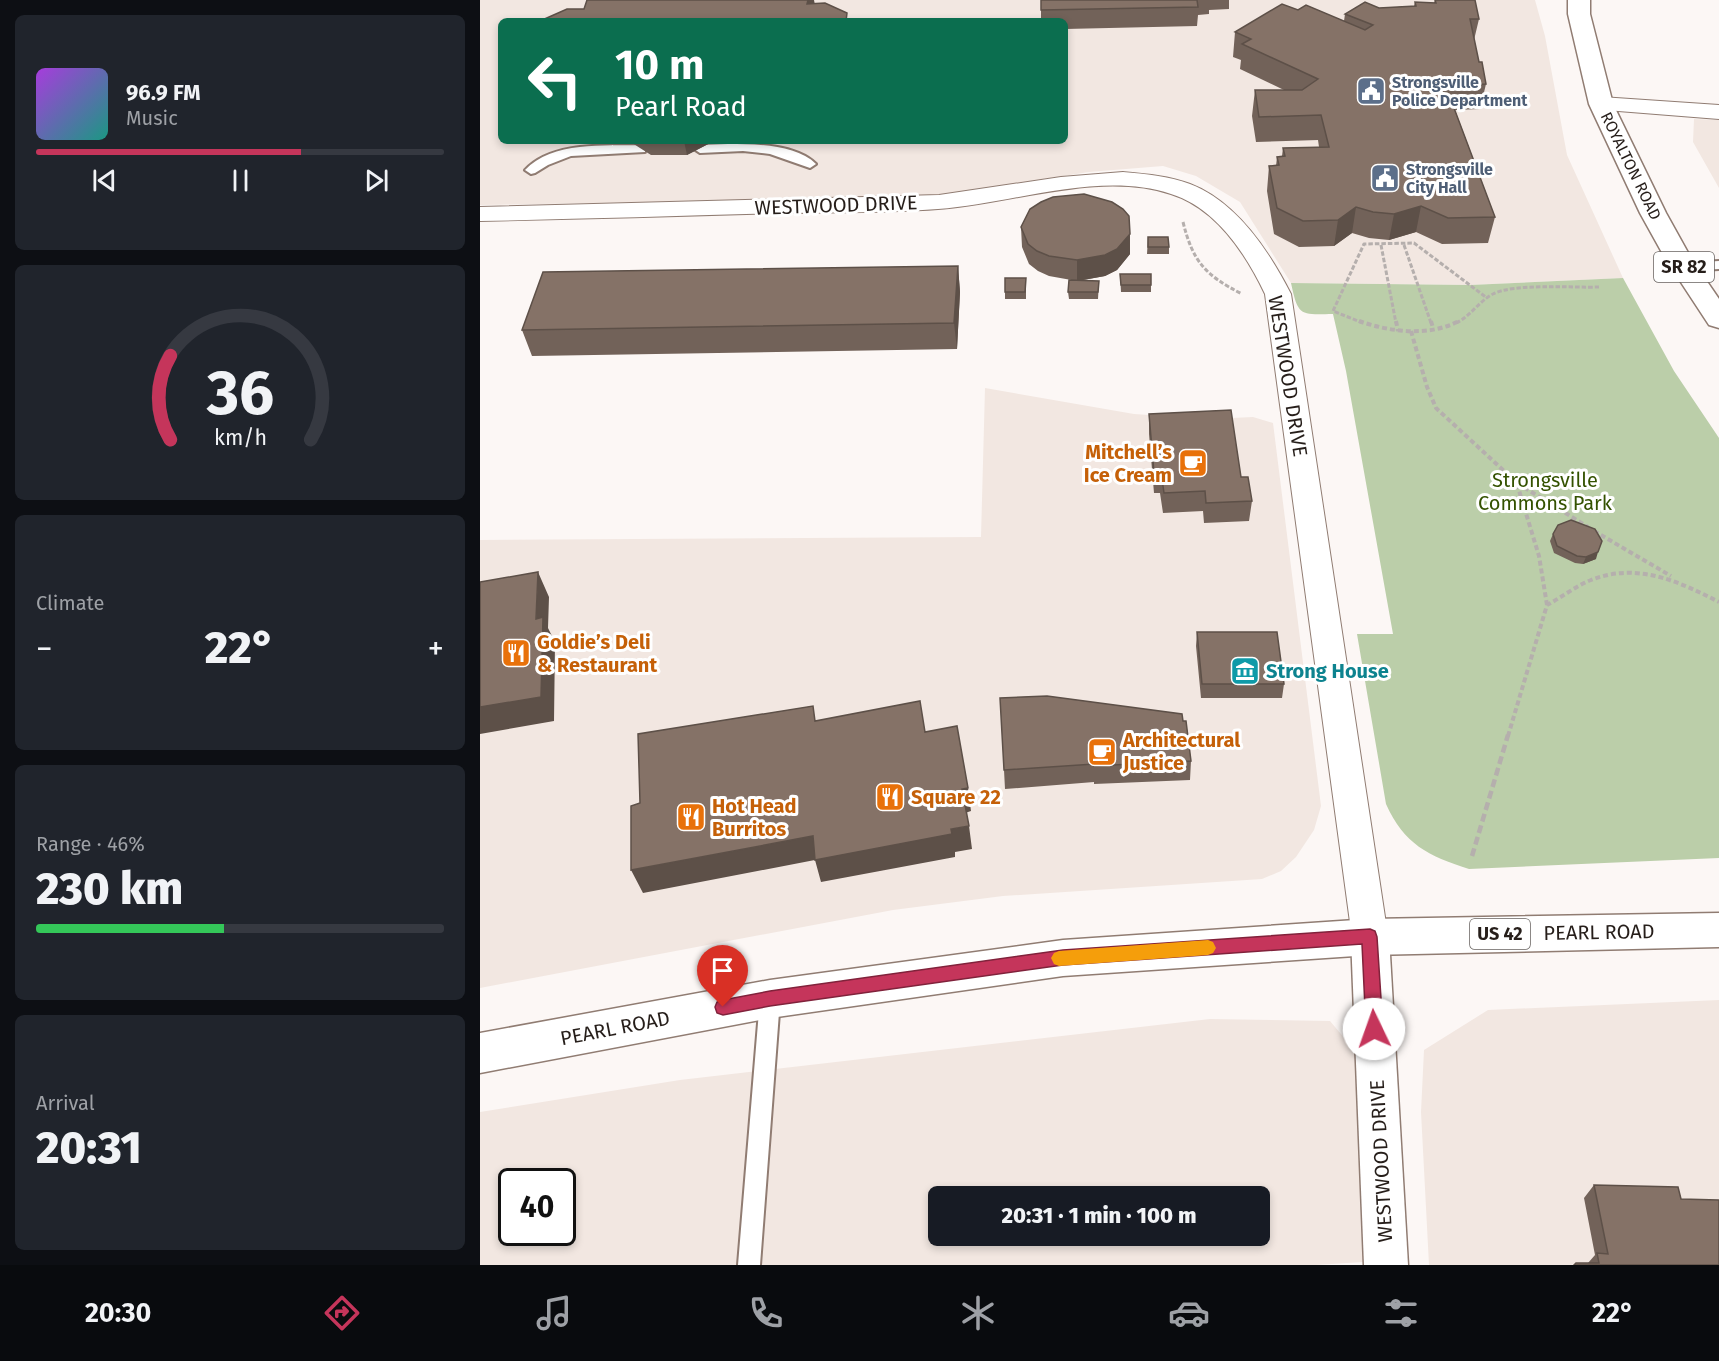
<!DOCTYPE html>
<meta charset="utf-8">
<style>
:root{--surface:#171b24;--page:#20242c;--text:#f1f3f6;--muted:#9ea1a6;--line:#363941;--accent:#c5355b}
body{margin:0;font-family:"Fira Sans",sans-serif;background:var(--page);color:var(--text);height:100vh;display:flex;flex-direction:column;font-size:22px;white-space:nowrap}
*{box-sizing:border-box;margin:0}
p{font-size:20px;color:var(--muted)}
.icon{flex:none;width:33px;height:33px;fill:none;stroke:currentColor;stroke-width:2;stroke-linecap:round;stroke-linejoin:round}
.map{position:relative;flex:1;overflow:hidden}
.side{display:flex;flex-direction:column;gap:15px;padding:15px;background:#0d0f14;width:480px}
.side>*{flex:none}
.hud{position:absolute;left:18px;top:18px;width:570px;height:126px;border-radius:9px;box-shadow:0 3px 9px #0003;background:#0b6e4f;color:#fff;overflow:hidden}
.speed{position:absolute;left:18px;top:1168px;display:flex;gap:12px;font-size:30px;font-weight:700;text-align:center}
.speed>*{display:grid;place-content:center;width:78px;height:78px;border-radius:50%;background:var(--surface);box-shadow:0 3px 9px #0003;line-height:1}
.speed .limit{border:3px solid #111;border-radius:9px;background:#fff;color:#111}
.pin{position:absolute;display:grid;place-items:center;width:51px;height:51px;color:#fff;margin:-62px -26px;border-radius:50% 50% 50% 0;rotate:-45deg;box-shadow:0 0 6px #0007}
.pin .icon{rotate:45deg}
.me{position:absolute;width:66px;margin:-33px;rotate:357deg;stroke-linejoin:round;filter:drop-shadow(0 0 4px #0008)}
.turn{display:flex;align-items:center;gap:21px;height:126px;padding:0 18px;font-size:27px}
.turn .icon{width:78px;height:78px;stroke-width:2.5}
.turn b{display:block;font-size:42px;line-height:51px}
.big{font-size:45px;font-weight:800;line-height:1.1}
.side .tile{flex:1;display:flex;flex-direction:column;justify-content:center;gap:9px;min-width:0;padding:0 21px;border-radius:9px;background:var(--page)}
.side .dial{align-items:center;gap:0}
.dial svg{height:156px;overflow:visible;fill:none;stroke:var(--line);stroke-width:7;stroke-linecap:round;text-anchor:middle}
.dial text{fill:var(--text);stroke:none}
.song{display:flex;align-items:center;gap:18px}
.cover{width:72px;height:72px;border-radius:9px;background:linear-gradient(135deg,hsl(280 70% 55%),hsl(170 70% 35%))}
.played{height:6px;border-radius:3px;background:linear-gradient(90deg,var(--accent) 65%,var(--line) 65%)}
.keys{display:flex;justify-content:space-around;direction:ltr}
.heat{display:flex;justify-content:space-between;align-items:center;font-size:33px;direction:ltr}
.charge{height:9px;border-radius:4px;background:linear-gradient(90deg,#34c759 46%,var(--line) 0)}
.trip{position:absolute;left:448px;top:1186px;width:342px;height:60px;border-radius:9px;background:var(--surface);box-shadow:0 3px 9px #0003;font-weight:800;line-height:60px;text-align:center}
.dock{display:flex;height:96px;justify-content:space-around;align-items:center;background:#090b0e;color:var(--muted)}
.dock .icon{width:42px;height:42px}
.dock .current{color:var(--accent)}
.dock b{font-size:27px;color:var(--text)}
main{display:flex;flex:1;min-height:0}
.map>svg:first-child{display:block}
</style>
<main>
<section class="side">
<div class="tile">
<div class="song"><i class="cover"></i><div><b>96.9 FM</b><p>Music</p></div></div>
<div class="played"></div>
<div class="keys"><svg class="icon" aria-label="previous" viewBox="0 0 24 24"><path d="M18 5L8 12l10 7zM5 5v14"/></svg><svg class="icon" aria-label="pause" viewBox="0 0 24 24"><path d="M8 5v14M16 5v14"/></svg><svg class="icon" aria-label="next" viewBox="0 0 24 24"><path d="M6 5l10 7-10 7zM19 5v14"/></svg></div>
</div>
<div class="tile dial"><svg viewBox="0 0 100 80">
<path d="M14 69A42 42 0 1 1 86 69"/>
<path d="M14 69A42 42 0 0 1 14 26" stroke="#c5355b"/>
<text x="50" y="56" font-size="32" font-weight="700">36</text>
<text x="50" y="72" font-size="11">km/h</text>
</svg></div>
<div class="tile"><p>Climate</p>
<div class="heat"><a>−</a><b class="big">22°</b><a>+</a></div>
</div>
<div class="tile"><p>Range · 46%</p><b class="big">230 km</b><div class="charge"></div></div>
<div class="tile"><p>Arrival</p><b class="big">20:31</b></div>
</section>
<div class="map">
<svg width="1239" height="1265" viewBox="0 0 1239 1265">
<rect width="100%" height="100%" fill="#fcf7f5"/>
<path fill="#f2e7e1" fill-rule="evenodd" d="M0 0H1055L1065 36 1087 155 1143 278 990 285 811 283 760 202 716 176 683 166 609 172 442 198 0 205ZM21 21H585V141H21Z
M1214 119 1239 120V188L1213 142Z
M505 388 654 414 731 419 773 417 793 423 841 806 834 830 816 857 801 871 782 879 523 896 413 910 0 988V540L501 537Z
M1239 1000V1265H949L941 1112 944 1050 1008 1010Z
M730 1019 850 1021 871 1046 889 1080 883 1262 836 1265H0V1112L200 1080ZM32 1182H82V1233H32ZM459 1197H780V1236H459Z"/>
<path fill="#bbcea9" d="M1143 278 1194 371 1239 438V858L989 869C948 856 924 844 906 804L877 634H913L866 371 853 314C820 315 818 316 811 283L990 285Z"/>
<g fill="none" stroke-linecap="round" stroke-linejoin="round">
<g stroke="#907c72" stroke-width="4">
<path id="lane" d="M248 144C275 144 316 144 336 164L330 168 290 154 263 151 220 153 214 149 220 145Z
M161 145 165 146V152L91 156 68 165 55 173 51 174 45 170C72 141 125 146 161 145Z
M1239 261V269L1204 271 1197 267 1204 263Z
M290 990 297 992 300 999 280 1265H258L280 999 283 992Z"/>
</g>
<g stroke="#907c72" stroke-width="2">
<path id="street" d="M1121 97 1239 105V119L1113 109 1110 104 1113 99Z
M643 172C665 174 689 176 710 184 757 202 789 251 811 294L908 937 903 949 890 954 877 949 872 937 785 294C766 254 736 208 691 194 620 170 531 204 458 209 407 213 355 212 304 213 203 216 101 219 0 221V207L459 195 581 177Z"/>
</g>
<g stroke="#907c72" stroke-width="3">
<path id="secondary" d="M890 919 904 925 909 937 928 1265H884L871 937 876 925Z"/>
</g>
<g stroke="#907c72" stroke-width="3">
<path id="primary" d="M1088 0H1110V14L1133 104 1186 213 1211 258 1239 299V328L1229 325 1185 258 1160 213 1109 104 1088 14Z
M1239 913V947L890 955 583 976 290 1018 0 1073V1033L290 980 583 940 890 919Z"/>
</g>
<path stroke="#b5afad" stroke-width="3" stroke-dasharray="4.5 2" stroke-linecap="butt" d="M703 222C713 262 725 275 762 294
M901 245 916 323
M924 245 951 323
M883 323 853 311 884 244 934 243 1007 298
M976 323C991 316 999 301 1013 294 1034 283 1093 288 1119 287"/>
<path stroke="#b5afad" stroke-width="4" stroke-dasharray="5 3" stroke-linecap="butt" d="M879 321C910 332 949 337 979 321
M916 321 918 331
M951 321 953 328
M931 331 947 387 956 408 1037 483 1108 527
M1037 484 1059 556 1067 605
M1114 531 1191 576
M1028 736 1067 605C1082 597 1096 586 1111 580 1157 562 1198 581 1239 602"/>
<path stroke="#b5afad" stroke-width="4.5" stroke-dasharray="8 4" stroke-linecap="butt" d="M992 856 1028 735"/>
<use href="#lane" fill="#fff" fill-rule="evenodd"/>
<use href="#street" fill="#fff" fill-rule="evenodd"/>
<use href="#secondary" fill="#fff" fill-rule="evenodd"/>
<use href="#primary" fill="#fff" fill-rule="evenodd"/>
</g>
<path fill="#726259" d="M561 0H749V9L729 10V14L718 15 717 26 585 29V21H561Z
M955 0 999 19 994 40 999 62 1006 84 1000 109 975 110 1015 217 1008 243 962 244 936 232 909 240 889 238 872 233 854 246 819 247 794 234 787 191 789 166H796L797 157 802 156 803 148 839 147 838 140 776 142 772 116 775 90H804L760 69 761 60 753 57 755 32 818 10 864 21 865 14 899 8 934 6 935 2 954 3Z
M149 141H234L207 155H171Z
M541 227 650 254 637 270 625 276 598 281H619L618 299H589L588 292 597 281 569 276 558 271 549 264 542 247Z
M668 237 689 247V254H667Z
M478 266 480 292 477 349 52 356 42 330Z
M640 274H671V292H641Z
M525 278 546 285V299H525Z
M669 414 761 477 772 501 769 521 724 523 723 511 683 513 680 493H674L669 434Z
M1073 534 1116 559 1103 564 1095 563 1074 553 1070 541Z
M717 632 804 684 802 698H721L716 646Z
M703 721 711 761 710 780 614 784V782L525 789 524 770Z
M1114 1185 1201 1199 1239 1265 1108 1263 1115 1255 1104 1198Z"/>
<path fill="#5d5048" d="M328 0H334L336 10 327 4Z
M204 141H234L207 155Z
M941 206 936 232 909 240 914 214Z
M876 207 872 233 854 246 858 220Z
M650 234V254L637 270 625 276 597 281V260Z
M478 266 480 292 477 349 474 323Z
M1118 552 1116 559 1103 564 1106 557Z
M58 572 69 597 68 628 75 642 74 721 0 734V707L56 619Z
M488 788 491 811 485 813 482 789Z
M489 826 492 849 475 852V857L341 882 335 860 471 829Z
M333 836 340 859 163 893 151 870Z"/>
<path fill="#857267" stroke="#5d5048" stroke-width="1.5" d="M107 0H328L327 4 345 3 367 13 366 21H60L87 9H104Z
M561 0H717L718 7 561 10Z
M955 0H995L999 19H990L999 62H1002L1006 84 959 85 964 101 971 100 1015 217 968 218 941 206 914 214 893 212 876 207 858 220 823 221 797 208 789 166 799 165 797 157 805 156 803 148 849 147 841 115 779 117 775 90H822L838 79 762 44 771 39 755 32 802 4 818 10 826 5 885 30 893 25 865 14 885 2 899 8 936 6 935 2 956 3Z
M604 194 632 202 643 209 649 216 650 234 637 249 625 255 597 260 569 256 557 251 548 244 541 227 550 209 561 202 573 197Z
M668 237H688L689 247H668Z
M478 266 474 323 42 330 63 272Z
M640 274H671V285H641Z
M525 278H546L545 292H525Z
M589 280 619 281 618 292H588Z
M751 410 761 477H768L772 501 726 503 725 491 684 493 681 472 674 473 669 414Z
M1091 520 1115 529 1122 541 1118 552 1106 557 1097 556 1077 546 1073 534 1078 525Z
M58 572 56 619 63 617 61 697 0 707V582Z
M717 632H797L804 684H722Z
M567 696 702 714 703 721H706L711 761 614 766V764L524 770 520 698Z
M440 701 445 732 477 726 488 788 482 789 489 826 471 829 472 834 335 860 333 836 151 870V806L160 803 158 734 333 706 335 721Z
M1114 1185 1198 1187 1201 1199 1239 1200V1265H1094L1096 1263H1119L1117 1253 1128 1254Z"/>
<path fill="#c5355b" stroke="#80223b" stroke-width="1.5" d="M890 929 895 931 897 937 903 1029 900 1035 894 1037 888 1035 886 1029 882 944 583 965 290 1006 243 1015 237 1013 235 1007 237 1002 243 1000 290 991 583 950Z"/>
<path fill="#f59e0b" d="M728 940 733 942 736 948 733 953 728 955 579 966 574 964 571 958 574 953 579 951Z"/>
<defs>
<g id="civic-square" transform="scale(1.5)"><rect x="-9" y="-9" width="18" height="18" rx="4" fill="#5c6f8a" stroke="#fff"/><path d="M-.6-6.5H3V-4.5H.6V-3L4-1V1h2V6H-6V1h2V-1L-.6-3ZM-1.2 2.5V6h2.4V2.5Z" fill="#fff"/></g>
<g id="cafe-square" transform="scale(1.5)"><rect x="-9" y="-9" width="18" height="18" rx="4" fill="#e8710a" stroke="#fff"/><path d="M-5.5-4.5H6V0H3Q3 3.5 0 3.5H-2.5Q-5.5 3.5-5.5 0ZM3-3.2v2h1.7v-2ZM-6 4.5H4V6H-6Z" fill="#fff"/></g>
<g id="restaurant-square" transform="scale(1.5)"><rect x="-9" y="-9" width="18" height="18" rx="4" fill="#e8710a" stroke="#fff"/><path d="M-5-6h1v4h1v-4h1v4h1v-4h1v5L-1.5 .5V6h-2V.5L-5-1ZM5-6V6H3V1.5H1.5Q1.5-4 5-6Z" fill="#fff"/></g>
<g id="museum-square" transform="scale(1.5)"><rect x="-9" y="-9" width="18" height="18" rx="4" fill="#0f9aa8" stroke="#fff"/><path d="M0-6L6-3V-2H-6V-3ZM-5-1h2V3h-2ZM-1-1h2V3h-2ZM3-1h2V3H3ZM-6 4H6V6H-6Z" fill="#fff"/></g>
</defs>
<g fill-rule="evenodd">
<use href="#civic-square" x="891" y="91"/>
<use href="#civic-square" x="905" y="178"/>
<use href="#cafe-square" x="713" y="463"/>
<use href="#restaurant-square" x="36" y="653"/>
<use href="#museum-square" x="765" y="671"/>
<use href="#cafe-square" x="622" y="752"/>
<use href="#restaurant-square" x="410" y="797"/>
<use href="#restaurant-square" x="211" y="817"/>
</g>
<g text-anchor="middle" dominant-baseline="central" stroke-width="6" stroke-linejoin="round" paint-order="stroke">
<g font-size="16" font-weight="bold" fill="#4e5e75" stroke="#fff" text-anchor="start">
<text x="912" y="82">Strongsville<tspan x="912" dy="18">Police Department</tspan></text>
<text x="926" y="169">Strongsville<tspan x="926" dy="18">City Hall</tspan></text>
</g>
<g font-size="16" fill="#261e1a" stroke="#fff">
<text transform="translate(1151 166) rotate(64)">ROYALTON ROAD</text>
</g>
<g fill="#fff" stroke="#67625f" stroke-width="1.5">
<rect x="1174" y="252" width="60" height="30" rx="4.5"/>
<rect x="990" y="919" width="60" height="30" rx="4.5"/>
</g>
<g font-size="18" font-weight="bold" fill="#261e1a">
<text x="1204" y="267">SR 82</text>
<text x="1020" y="934">US 42</text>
</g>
<g font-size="20" fill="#261e1a" stroke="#fff">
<text transform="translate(356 205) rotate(-2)">WESTWOOD DRIVE</text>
<text transform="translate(808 376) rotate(81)">WESTWOOD DRIVE</text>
<text transform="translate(1119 932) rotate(-1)">PEARL ROAD</text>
<text transform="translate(135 1028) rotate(-11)">PEARL ROAD</text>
<text transform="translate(901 1161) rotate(-93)">WESTWOOD DRIVE</text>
</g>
<g font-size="20" font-weight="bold" fill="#c56008" stroke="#fff" text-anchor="start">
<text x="692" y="452" text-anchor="end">Mitchell’s<tspan x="692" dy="23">Ice Cream</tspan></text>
<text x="57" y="642">Goldie’s Deli<tspan x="57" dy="23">&amp; Restaurant</tspan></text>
<text x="643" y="740">Architectural<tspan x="643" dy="23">Justice</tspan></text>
<text x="431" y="797">Square 22</text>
<text x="232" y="806">Hot Head<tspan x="232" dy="23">Burritos</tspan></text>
</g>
<g font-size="20" fill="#345200" stroke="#fff">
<text x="1065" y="480">Strongsville<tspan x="1065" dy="23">Commons Park</tspan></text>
</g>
<g font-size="20" font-weight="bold" fill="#0d838f" stroke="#fff" text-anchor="start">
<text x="786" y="671">Strong House</text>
</g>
</g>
</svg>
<div class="speed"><div class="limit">40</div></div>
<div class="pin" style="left:243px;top:1007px;background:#d93025"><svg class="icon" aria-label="arrive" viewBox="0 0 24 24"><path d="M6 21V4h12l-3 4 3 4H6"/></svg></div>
<svg class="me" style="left:894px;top:1029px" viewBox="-20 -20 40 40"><circle r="19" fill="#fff"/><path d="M0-13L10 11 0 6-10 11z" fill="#c5355b"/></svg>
<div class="trip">20:31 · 1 min · 100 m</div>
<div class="hud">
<div class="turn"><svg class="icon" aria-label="left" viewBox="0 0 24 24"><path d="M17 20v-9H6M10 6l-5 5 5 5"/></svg><div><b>10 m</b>Pearl Road</div></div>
</div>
</div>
</main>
<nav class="dock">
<b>20:30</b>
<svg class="icon current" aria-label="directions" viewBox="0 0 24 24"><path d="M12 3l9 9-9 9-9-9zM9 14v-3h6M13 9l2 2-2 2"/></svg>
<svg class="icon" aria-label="music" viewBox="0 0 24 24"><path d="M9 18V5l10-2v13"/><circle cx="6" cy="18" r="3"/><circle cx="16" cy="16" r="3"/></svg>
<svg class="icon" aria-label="phone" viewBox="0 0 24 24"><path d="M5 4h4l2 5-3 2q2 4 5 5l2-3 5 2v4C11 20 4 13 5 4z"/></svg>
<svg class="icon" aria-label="climate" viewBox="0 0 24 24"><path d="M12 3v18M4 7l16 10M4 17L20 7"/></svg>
<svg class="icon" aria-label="car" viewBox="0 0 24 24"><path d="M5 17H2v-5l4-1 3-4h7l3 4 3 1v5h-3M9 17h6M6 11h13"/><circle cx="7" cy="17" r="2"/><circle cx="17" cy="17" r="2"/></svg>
<svg class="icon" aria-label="filters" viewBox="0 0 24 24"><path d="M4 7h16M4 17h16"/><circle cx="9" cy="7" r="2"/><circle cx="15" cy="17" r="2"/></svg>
<b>22°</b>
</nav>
